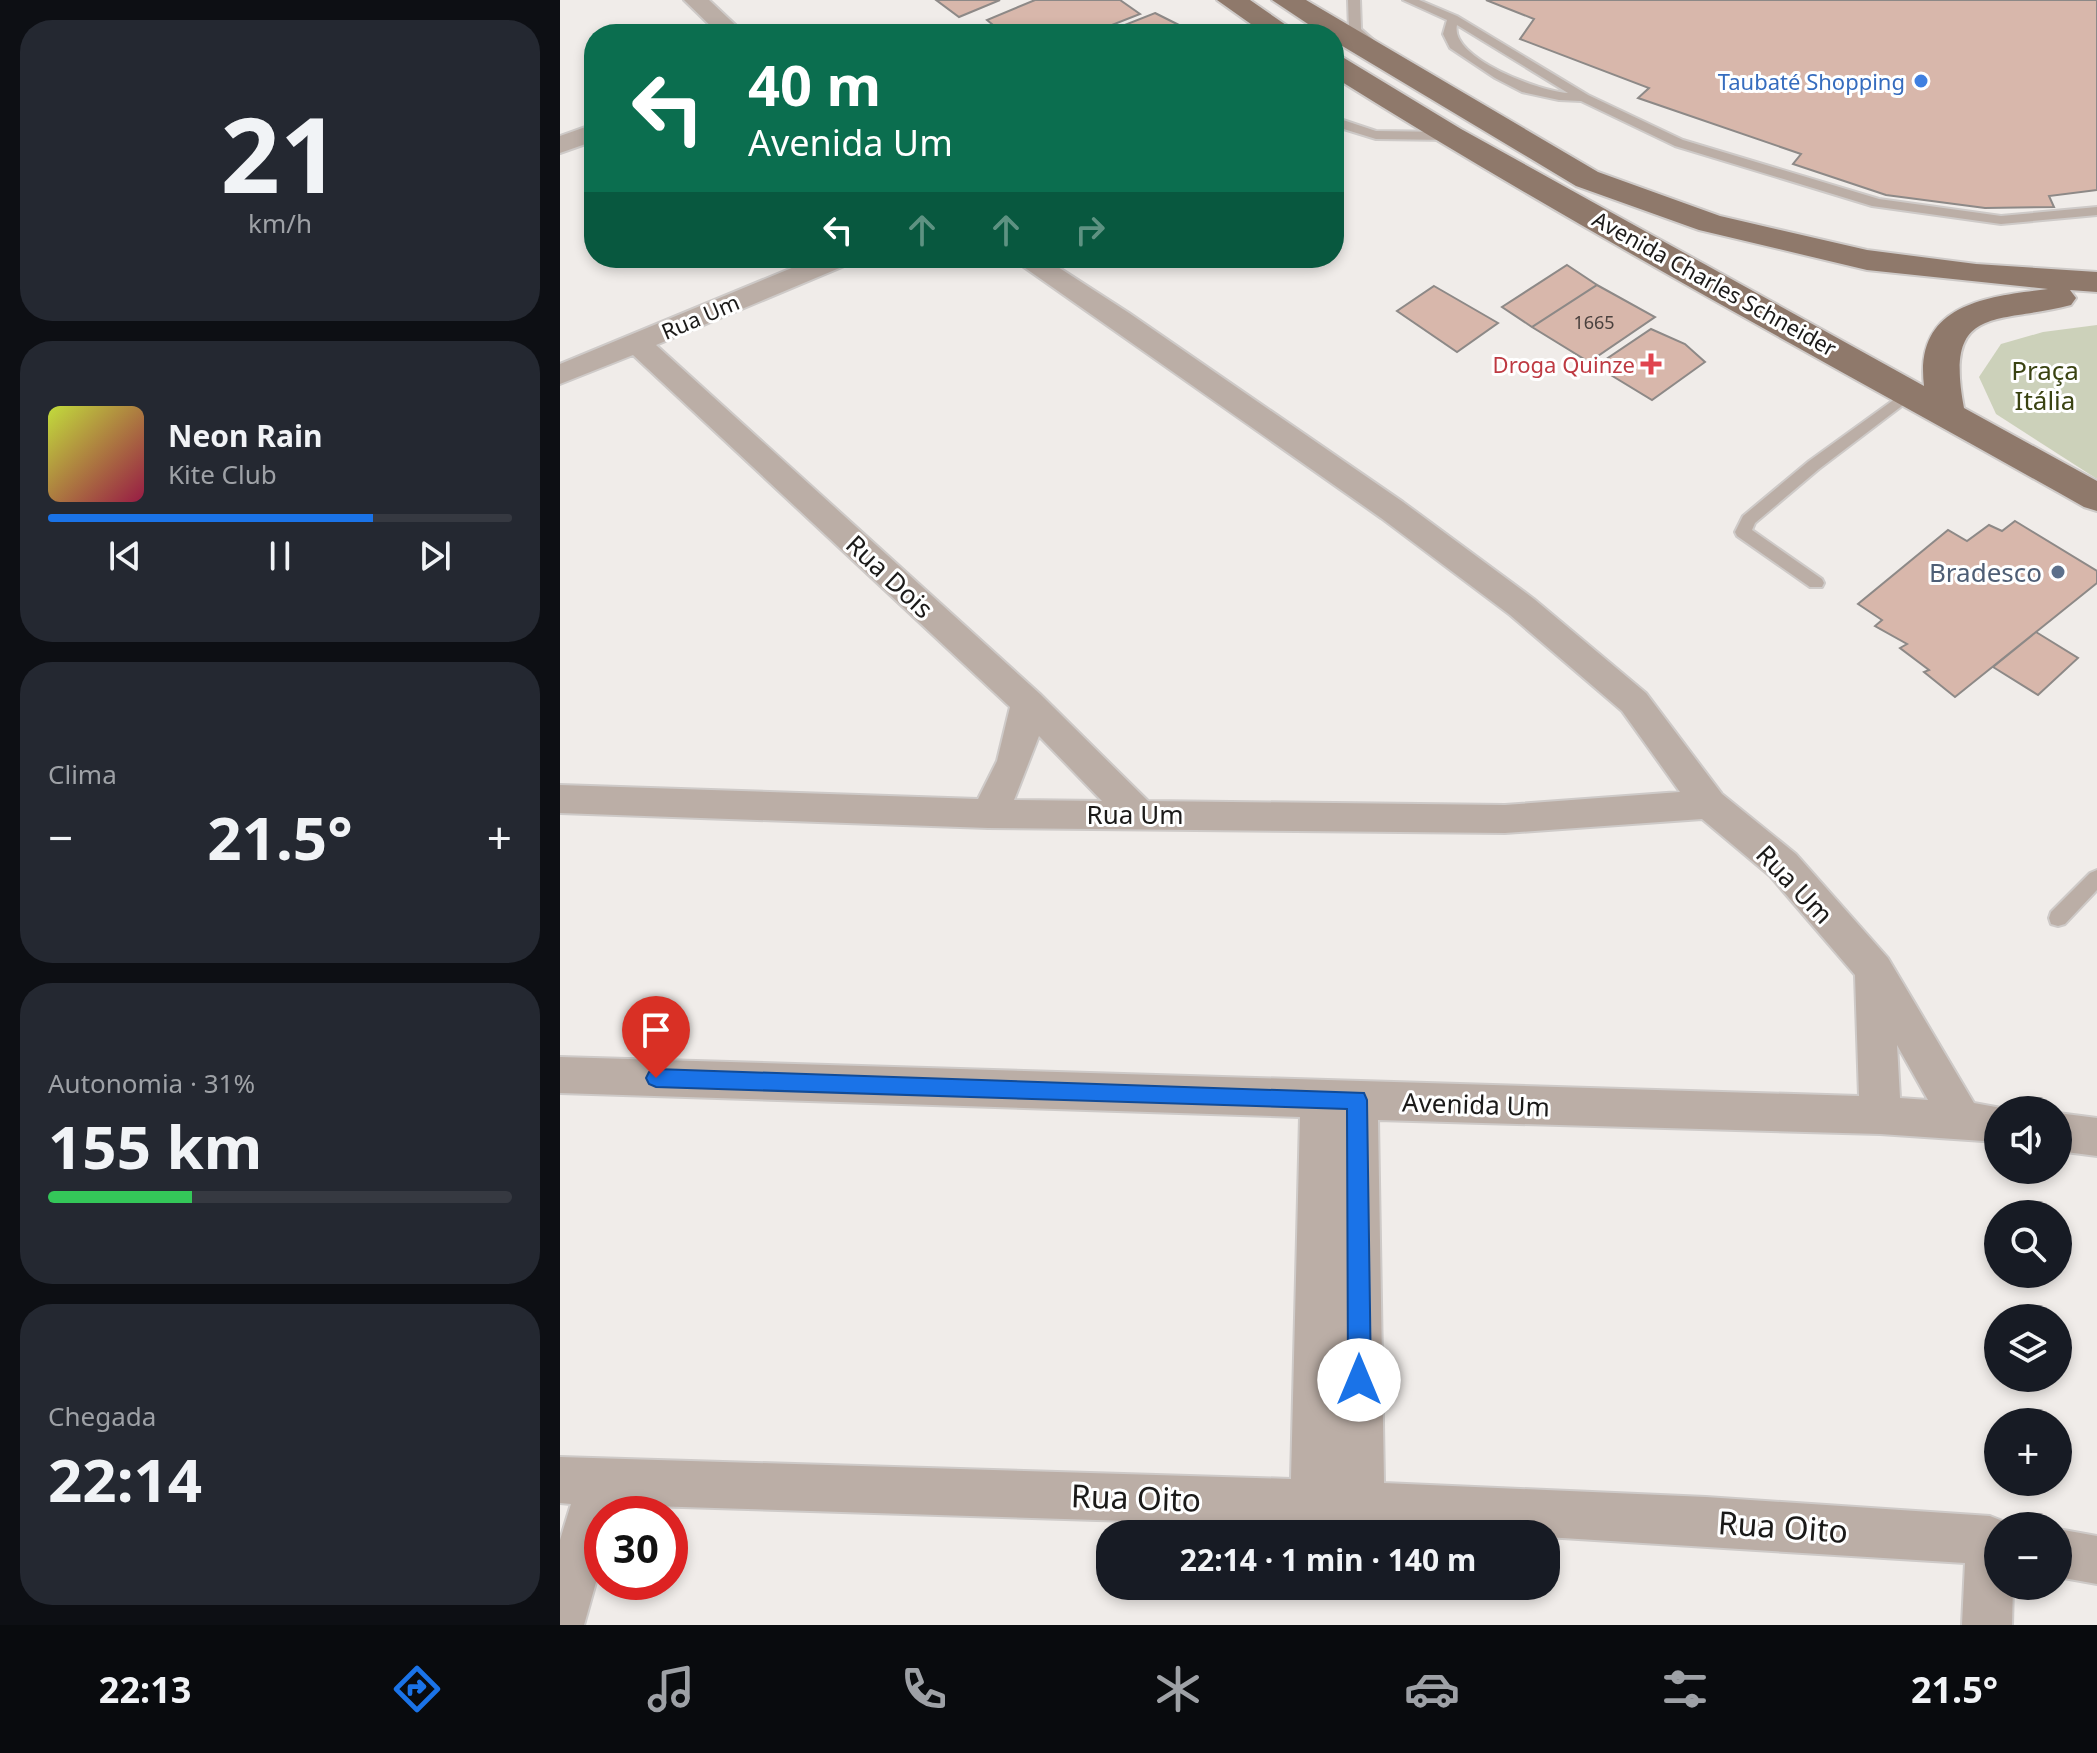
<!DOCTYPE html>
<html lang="pt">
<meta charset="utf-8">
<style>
:root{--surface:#171b24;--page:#242831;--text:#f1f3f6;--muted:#9ea1a6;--line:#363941;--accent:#1a73e8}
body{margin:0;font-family:"Noto Sans",sans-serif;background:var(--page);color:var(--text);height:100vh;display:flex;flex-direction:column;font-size:30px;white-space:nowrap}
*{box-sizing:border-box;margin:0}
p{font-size:26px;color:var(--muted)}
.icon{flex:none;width:44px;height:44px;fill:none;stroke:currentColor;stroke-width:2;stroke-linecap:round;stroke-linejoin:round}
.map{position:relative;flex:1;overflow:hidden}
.details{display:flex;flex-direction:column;gap:20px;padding:20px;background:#0d0f14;width:560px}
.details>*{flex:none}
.top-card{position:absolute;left:24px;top:24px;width:760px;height:244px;border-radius:32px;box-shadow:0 4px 12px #0003;background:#0b6e4f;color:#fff;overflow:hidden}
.controls{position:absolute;left:1424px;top:1096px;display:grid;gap:16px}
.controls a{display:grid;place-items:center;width:88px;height:88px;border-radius:50%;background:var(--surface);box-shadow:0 4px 12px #0003;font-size:40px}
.speed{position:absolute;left:24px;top:1496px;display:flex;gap:16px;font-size:40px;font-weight:700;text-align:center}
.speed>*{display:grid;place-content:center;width:104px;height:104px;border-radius:50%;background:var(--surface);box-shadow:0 4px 12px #0003;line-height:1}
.speed .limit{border:12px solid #d22;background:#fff;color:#111}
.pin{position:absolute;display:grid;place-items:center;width:68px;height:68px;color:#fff;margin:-82px -34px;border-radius:50% 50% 50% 0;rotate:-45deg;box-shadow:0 0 8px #0007}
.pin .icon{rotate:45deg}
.me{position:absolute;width:88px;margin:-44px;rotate:0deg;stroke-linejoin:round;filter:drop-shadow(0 0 6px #0008)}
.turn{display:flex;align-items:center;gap:28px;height:168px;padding:0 32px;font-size:36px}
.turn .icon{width:104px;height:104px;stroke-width:2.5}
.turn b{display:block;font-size:56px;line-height:68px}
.lanes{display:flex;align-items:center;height:76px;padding:0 32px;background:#0003;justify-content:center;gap:40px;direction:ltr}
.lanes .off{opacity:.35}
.big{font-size:60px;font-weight:700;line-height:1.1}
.details .widget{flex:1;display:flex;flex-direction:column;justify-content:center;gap:12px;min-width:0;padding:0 28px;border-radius:32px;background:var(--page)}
.details .dial{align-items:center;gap:0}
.dial b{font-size:104px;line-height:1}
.song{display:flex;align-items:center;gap:24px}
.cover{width:96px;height:96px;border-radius:12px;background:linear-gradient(135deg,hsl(70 70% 55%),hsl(340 70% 35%))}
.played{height:8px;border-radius:4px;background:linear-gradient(90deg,var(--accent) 70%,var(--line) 70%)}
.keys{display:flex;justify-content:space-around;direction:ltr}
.heat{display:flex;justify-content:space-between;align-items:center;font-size:44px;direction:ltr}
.charge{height:12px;border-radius:6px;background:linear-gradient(90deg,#34c759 31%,var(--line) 0)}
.trip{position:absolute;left:536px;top:1520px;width:464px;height:80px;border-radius:32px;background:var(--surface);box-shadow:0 4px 12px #0003;font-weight:700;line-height:80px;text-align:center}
.menu{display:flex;height:128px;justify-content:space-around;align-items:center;background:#090b0e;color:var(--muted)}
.menu .icon{width:56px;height:56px}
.menu .current{color:var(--accent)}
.menu b{font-size:36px;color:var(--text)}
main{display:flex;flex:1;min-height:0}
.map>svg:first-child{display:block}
</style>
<main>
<section class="details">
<div class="widget dial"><b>21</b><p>km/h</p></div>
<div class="widget">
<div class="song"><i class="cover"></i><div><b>Neon Rain</b><p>Kite Club</p></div></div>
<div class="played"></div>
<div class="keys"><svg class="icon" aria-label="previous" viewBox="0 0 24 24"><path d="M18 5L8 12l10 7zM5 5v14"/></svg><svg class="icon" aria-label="pause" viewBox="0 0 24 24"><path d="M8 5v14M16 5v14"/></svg><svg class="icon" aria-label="next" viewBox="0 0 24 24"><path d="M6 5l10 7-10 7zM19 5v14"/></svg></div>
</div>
<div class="widget"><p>Clima</p>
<div class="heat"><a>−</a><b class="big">21.5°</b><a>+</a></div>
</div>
<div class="widget"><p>Autonomia · 31%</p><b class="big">155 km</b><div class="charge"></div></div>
<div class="widget"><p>Chegada</p><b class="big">22:14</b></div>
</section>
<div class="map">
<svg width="1537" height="1625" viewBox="0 0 1537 1625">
<rect width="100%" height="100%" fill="#f0ece9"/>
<path fill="#ccd1ba" d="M1537 325V479L1436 414 1419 377 1441 344 1483 332Z"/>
<path fill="#d8b7ab" stroke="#8d8987" stroke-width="2" d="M376 0H440L399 17Z
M475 0H560L580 14 529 34H444L427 20Z
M926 0H1537V190L1489 196 1494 207 1425 208 1326 195 1233 164 1241 154 1078 98 1089 88 960 39 974 19Z
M595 13 637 34H542Z
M1007 265 1037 285 972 327 942 307Z
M1037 285 1095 317 1029 362 972 327Z
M874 286 938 323 897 352 837 311Z
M1091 329 1125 344 1145 362 1092 400 1036 366Z
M1455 521 1537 571V583L1395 697 1364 672 1369 670 1340 648 1347 644 1315 626 1322 620 1298 604 1388 530 1407 541 1429 525 1442 531Z
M1476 632 1518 658 1478 695 1433 667Z"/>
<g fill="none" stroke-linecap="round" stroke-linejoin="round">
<g stroke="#cecac8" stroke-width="4">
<path id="lane" d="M788 0H800L801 29 817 43V49H809L789 30Z
M843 0H859L897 16 1028 95 1123 140 1319 199 1441 216 1537 207V215L1441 224 1312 206 1115 146 1021 101 999 100 962 92 935 78 890 48 883 34 887 20ZM897 25 1008 93C981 92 889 58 897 25Z
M774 117 816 131 890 132 896 136 890 140 816 139 774 126Z
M1350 388 1357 393 1355 396 1259 469 1195 523 1192 530 1262 579 1264 583 1262 587H1250L1177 536 1175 532 1183 516 1249 461Z
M1537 870V890L1505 924 1498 926 1491 924 1489 918 1491 912 1530 873Z"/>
</g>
<g stroke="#cecac8" stroke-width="4">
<path id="street" d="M124 0H149L185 34H159Z
M34 124V141L0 153V136Z
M256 258H293L289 264 96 345 480 694 588 801 945 805 1120 792 1062 711 950 615 821 518 451 258H484L569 313 843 502 974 599 1086 693 1162 794 1236 854 1328 958 1414 1103 1452 1110H1438V1142L1320 1134 818 1120 824 1483 1146 1497 1430 1516 1455 1526H1438V1586H1453L1452 1625H1402L1405 1563 986 1537V1534L57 1505 55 1514H42V1561L24 1625H0V1540L11 1504 0 1503V1457L731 1479 740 1117 0 1093V1057L1299 1096 1295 975 1210 876 1142 819 945 833 428 828 0 813V785L418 799 437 761 450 707 73 355 0 384V364ZM479 736 542 801 454 800ZM1337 1045 1368 1100 1340 1098Z
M1498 1113 1537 1118V1156L1498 1151Z
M1498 1529 1537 1536V1584L1498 1577Z"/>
</g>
<g stroke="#cecac8" stroke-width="4">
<path id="primary" d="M657 0H690L739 34H705Z
M712 0H746L1038 172 1160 216 1307 250 1416 264 1537 272V292L1510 290 1516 298 1511 305C1436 325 1384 303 1404 408L1537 481V511L1524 507C1274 366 1018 230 774 77V55L784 58 901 129 1364 386C1354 303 1427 297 1488 289L1307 270 1139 230 1016 186 774 41V34H763Z"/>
</g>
<use href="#lane" fill="#bbaea6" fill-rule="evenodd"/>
<use href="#street" fill="#bbaea6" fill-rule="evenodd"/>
<use href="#primary" fill="#8f796b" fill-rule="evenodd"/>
</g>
<path fill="#1a73e8" stroke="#114b97" stroke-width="2" d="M96 1069 804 1093 807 1100 811 1380 807 1388 799 1392 791 1388 788 1380 787 1109 96 1087 89 1084 86 1078 89 1072Z"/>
<circle fill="#3f7fe0" stroke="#fff" stroke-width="3" cx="1361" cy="81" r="8"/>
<path fill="#e0444e" stroke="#fff" stroke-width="3" d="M1087 352h8v8h8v8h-8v8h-8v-8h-8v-8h8z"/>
<circle fill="#5c6f8a" stroke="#fff" stroke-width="3" cx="1498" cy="572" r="8"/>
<g text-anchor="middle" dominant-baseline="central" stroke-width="6" stroke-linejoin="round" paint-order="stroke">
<g font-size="18" fill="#4a413e">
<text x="1034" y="322">1665</text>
</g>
<g font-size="22" fill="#366cbe" stroke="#fff" text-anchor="end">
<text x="1345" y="81">Taubaté Shopping</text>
</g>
<g font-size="22" fill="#1b1a19" stroke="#fff">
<text transform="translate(1155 283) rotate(29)">Avenida Charles Schneider</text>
<text transform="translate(140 316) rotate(-23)">Rua Um</text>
</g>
<g font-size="22" fill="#be3a42" stroke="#fff" text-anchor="end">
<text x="1075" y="364">Droga Quinze</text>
</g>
<g font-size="26" fill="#3a4312" stroke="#fff">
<text x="1485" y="370">Praça<tspan x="1485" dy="30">Itália</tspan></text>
</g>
<g font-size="26" fill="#4e5e75" stroke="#fff" text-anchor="end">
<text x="1482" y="572">Bradesco</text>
</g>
<g font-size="26" fill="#1b1a19" stroke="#fff">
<text transform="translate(330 576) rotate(43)">Rua Dois</text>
<text x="575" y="814">Rua Um</text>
<text transform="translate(1235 884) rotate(46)">Rua Um</text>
<text transform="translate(916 1104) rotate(2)">Avenida Um</text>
</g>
<g font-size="32" fill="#1b1a19" stroke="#fff">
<text transform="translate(576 1497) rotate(2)">Rua Oito</text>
<text transform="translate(1223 1526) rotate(4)">Rua Oito</text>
</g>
</g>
</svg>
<div class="controls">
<a><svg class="icon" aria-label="sound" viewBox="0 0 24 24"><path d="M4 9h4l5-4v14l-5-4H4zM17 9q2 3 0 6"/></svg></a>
<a><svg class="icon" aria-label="search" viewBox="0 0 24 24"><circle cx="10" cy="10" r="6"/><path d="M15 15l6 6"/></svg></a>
<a><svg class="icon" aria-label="layers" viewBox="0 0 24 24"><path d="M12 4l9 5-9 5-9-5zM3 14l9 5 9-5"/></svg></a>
<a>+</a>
<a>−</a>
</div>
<div class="speed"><div class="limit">30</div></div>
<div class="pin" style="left:96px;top:1078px;background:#d93025"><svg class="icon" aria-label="arrive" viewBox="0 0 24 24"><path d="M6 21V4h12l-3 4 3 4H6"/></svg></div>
<svg class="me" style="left:799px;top:1380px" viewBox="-20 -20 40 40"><circle r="19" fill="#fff"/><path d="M0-13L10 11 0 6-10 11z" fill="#1a73e8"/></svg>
<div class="trip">22:14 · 1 min · 140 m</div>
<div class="top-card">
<div class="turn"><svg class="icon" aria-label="left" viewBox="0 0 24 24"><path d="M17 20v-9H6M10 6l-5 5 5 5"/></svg><div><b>40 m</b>Avenida Um</div></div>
<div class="lanes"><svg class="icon" aria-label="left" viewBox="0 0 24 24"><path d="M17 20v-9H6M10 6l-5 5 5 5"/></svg><svg class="icon off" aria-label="ahead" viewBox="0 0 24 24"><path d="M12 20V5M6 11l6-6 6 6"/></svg><svg class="icon off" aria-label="ahead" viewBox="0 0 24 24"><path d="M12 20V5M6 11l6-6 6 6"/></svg><svg class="icon off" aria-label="right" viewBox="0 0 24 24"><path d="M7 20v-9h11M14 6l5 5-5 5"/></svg></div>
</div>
</div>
</main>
<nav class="menu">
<b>22:13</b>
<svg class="icon current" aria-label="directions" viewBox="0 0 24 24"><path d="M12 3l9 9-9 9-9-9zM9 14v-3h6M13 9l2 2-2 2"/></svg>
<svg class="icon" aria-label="music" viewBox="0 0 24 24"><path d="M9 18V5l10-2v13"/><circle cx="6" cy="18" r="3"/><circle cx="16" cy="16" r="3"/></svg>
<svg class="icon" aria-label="phone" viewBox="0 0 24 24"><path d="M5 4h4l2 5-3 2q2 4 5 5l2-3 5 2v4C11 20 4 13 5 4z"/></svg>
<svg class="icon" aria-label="climate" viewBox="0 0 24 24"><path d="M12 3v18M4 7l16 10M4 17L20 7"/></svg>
<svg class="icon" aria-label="car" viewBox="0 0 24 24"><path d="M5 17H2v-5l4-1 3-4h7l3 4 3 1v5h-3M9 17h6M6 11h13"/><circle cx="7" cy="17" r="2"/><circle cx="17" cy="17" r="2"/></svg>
<svg class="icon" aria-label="filters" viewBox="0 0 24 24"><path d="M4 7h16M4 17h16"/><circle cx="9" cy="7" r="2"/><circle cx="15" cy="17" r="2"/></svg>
<b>21.5°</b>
</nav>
